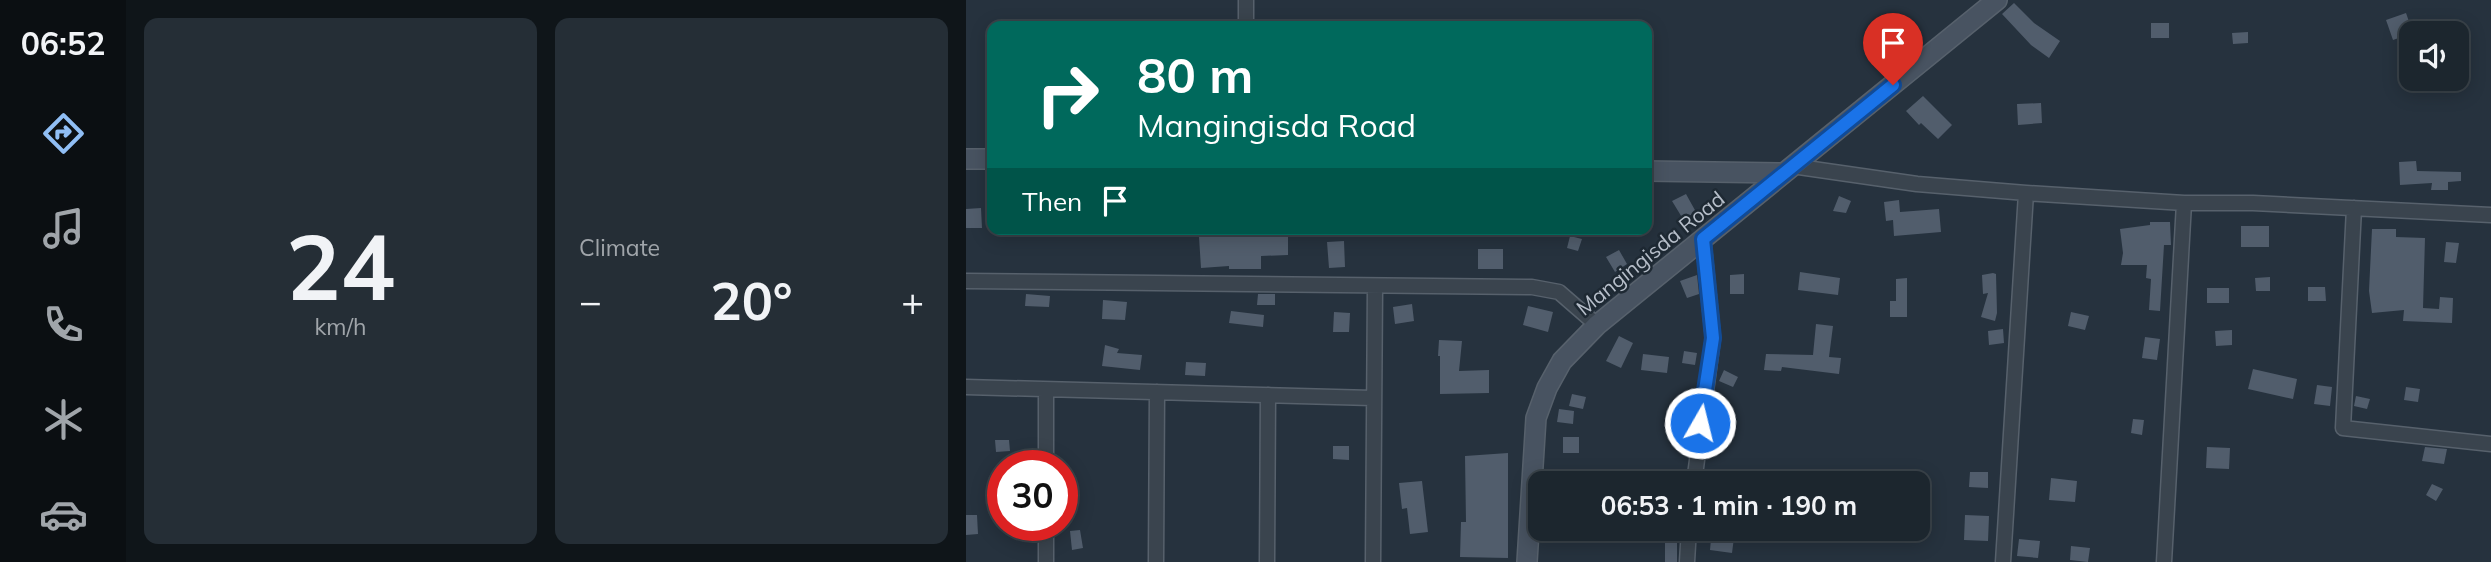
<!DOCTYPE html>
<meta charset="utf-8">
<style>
:root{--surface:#1c262e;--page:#252e36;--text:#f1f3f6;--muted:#a0a5aa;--line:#3a434a;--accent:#90bef4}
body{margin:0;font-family:Mulish,sans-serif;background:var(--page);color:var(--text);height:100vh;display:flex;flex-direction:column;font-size:26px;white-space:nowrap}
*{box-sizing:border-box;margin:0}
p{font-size:23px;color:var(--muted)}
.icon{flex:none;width:38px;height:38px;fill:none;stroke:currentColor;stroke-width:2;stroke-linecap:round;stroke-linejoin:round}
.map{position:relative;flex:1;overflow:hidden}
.drawer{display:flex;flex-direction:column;gap:18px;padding:18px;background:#0f1519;width:840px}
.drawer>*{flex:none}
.hud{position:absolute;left:21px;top:21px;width:665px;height:214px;border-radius:14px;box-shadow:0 4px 18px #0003,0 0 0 2px var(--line);background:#00695c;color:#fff;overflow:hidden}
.buttons{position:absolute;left:1433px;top:21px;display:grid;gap:14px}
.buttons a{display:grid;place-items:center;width:70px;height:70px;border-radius:14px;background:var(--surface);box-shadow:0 4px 18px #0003,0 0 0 2px var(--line);font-size:35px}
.speed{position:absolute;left:21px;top:450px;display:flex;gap:14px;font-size:35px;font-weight:700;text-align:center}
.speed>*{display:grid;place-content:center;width:91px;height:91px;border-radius:50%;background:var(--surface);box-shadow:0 4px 18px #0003,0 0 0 2px var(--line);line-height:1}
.speed .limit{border:10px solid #d22;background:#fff;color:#111}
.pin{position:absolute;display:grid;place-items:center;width:60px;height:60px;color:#fff;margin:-72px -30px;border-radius:50% 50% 50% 0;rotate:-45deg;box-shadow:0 0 7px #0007}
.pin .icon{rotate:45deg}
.me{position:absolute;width:77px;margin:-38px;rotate:8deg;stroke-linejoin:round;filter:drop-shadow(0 0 5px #0008)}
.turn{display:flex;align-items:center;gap:24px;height:147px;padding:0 35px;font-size:32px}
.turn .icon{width:91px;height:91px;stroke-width:2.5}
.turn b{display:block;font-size:49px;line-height:60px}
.then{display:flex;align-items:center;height:66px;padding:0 35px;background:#0003;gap:14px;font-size:26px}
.big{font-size:52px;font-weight:700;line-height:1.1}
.drawer .card{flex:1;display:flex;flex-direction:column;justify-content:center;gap:10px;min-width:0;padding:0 24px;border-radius:14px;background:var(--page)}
.drawer .dial{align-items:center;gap:0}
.dial b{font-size:91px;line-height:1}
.heat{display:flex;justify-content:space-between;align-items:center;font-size:38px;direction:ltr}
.drawer .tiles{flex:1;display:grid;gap:18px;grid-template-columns:repeat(2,1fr)}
.trip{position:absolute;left:562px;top:471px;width:402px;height:70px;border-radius:14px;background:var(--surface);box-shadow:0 4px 18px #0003,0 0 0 2px var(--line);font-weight:700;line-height:70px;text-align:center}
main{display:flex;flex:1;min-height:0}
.tabs{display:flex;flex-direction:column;width:126px;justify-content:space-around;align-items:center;background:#0b0f12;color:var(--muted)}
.tabs .icon{width:49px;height:49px}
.tabs .on{color:var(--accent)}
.tabs b{font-size:32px;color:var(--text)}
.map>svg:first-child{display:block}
</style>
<main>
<nav class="tabs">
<b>06:52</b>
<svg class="icon on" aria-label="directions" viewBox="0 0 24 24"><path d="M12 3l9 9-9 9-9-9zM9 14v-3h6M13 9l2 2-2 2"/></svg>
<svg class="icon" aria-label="music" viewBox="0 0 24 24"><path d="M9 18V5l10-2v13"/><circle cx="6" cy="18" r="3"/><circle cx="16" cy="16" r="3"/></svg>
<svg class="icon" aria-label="phone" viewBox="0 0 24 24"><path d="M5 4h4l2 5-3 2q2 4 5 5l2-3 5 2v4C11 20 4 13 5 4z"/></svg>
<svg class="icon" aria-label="climate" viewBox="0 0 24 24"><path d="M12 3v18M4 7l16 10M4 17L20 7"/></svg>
<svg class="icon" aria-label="car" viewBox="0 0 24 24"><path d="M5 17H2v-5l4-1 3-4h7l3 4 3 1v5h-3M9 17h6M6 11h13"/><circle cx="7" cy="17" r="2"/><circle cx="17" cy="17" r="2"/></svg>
</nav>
<section class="drawer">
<div class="tiles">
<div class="card dial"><b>24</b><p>km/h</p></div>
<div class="card"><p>Climate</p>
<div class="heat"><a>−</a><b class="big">20°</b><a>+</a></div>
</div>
</div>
</section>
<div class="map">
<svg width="1525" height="562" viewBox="0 0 1525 562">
<rect width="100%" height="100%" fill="#26323e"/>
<path fill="#515d6c" d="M1048 3 1068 23 1094 41 1083 58 1065 45 1036 14Z
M1440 13 1447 33 1427 40 1420 20Z
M1185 23H1203V38H1185Z
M1282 32V43L1267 44 1266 33Z
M957 96 986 125 972 139 955 123 953 125 940 111Z
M1075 103 1076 123 1052 125 1051 104Z
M1450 161 1451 171 1495 172V181L1482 182V190H1465L1466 183 1434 185 1433 162Z
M720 194 730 212 717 219 706 201Z
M873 196 885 201 880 213 867 211Z
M933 200 934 212 973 209 975 232 928 236 927 220 920 221 918 202Z
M15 208 16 228H0V209Z
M1184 222H1204L1205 245H1198L1194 311 1183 310 1185 279 1180 278 1181 265H1155L1157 253 1154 229 1184 225Z
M1275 226H1303V247H1275Z
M263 229H295V236H322V255L295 256V269H263V266L235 268 233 237 263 234Z
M1406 229H1430V237L1459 238 1457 308 1473 309 1474 297 1487 298 1486 323 1437 321 1438 310 1406 313 1403 291Z
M604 236 616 239 612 251 601 248Z
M378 241 379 267 363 268 361 242Z
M1480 242 1493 243 1490 263 1478 262Z
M512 249H537V269H512Z
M653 250 661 264 649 272 640 257Z
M834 272 874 278 872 295 832 290Z
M1027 273 1030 274 1031 313 1029 321 1015 317 1022 293 1017 294 1016 275Z
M778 274V294H764V275Z
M731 275 733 294 721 298 714 281Z
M1304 277V291H1290L1289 278Z
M941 278V317H924V301H930V279Z
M1342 287H1359L1360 301H1342Z
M1241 288H1263V303H1241Z
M60 294 84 296 83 307 59 306Z
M292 294H309V305H291Z
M137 300 161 302 159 320 136 319Z
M446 304 448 321 429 324 427 307Z
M562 306 587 312 582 332 557 325Z
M265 311 298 315 297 327 263 323Z
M368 312 384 313 383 332H367Z
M1105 312 1123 316 1119 330 1102 326Z
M850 324 867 326 863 357 875 358 873 374 816 367 815 371 798 370 800 354 847 355Z
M1037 329 1038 343 1023 345 1022 331Z
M1266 330V345L1250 346 1249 331Z
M653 336 667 343 655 368 640 361Z
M1179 337 1194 339 1191 360 1176 358Z
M473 340 496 341 493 371 523 370V393L474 394V356H472Z
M139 345 153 349 151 353 176 355 174 370 136 366Z
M718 351 731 353 729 365 716 363Z
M677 354 703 357 701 373 675 370Z
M220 362 240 363 239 376 219 375Z
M1287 369 1331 379 1327 399 1282 389Z
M758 370 772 377 767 387 753 381Z
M1351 385 1366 387 1364 406 1348 404Z
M1440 387 1454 389 1452 402 1438 400Z
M606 394 620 397 617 409 603 406Z
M1390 396 1404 399 1401 409 1388 406Z
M593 409 608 411 607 424 591 422Z
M1167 419 1178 420 1176 435 1165 433Z
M597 437H613V453H597Z
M29 440H43L44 451 30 452Z
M367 446H383V460L367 459Z
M1241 447 1264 448 1263 469 1240 468Z
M1459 447 1481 449 1478 464 1456 461Z
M542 453V558L494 557 495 522H500L499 456Z
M1004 472H1022V488L1003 487Z
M1085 478 1111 481 1109 502 1083 500Z
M456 481 462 532 444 534 441 508 436 509 433 483Z
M1466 484 1477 489 1470 501 1460 495Z
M0 515H11L12 534 0 535Z
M999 515 1023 516 1022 541 998 540Z
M584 528H628L627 541 583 537Z
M699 528H711V562H699Z
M746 528 769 530 766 553 744 550Z
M114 530 117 548 106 550 104 531Z
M1053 539 1074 541 1072 558 1051 556Z
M1105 546 1124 548 1122 562 1104 560Z"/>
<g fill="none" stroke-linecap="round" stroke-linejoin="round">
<g stroke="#57616c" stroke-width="17">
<path id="street" d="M280 0V26
M826 166 951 184 1060 193 1218 203H1287L1525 215
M1388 208 1377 428 1525 444
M0 281 566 287 593 292 631 325
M0 387 406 398
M80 390V466
M728 483 747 338 737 238
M80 525V562
M190 562 191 392
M301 562 302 395
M407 562 409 287
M721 562 723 528
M1037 562 1060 193
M1198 562 1218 203"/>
</g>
<g stroke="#57616c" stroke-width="22">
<path id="secondary" d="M0 159H26
M681 171 817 173
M561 562 570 418 581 388 596 361 631 325 1031 0"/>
</g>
<use href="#street" stroke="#3a444e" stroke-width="14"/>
<use href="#secondary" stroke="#485361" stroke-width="19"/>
</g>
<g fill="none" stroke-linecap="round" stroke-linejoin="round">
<g stroke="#114b97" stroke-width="18">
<path id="route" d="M734 423 747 338 737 239 927 85"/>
</g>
<use href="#route" stroke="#1a73e8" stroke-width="12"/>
</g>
<g text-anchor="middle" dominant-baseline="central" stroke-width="5" stroke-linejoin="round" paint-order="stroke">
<g font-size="21" fill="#b6bec9" stroke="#1e2933">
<text transform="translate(684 253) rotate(-39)">Mangingisda Road</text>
</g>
</g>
</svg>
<div class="buttons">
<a><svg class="icon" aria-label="sound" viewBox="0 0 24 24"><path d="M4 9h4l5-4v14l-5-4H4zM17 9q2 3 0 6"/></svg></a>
</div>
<div class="speed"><div class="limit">30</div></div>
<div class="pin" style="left:927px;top:85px;background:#d93025"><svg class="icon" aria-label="arrive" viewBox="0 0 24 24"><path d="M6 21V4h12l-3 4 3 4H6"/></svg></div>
<svg class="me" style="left:734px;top:423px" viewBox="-20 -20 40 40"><circle r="17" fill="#1a73e8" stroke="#fff" stroke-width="3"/><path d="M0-11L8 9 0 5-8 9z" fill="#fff"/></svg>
<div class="trip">06:53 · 1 min · 190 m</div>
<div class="hud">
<div class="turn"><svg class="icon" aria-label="right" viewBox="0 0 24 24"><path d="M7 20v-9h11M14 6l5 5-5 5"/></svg><div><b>80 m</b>Mangingisda Road</div></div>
<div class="then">Then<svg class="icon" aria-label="arrive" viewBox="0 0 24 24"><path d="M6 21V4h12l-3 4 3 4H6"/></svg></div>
</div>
</div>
</main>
